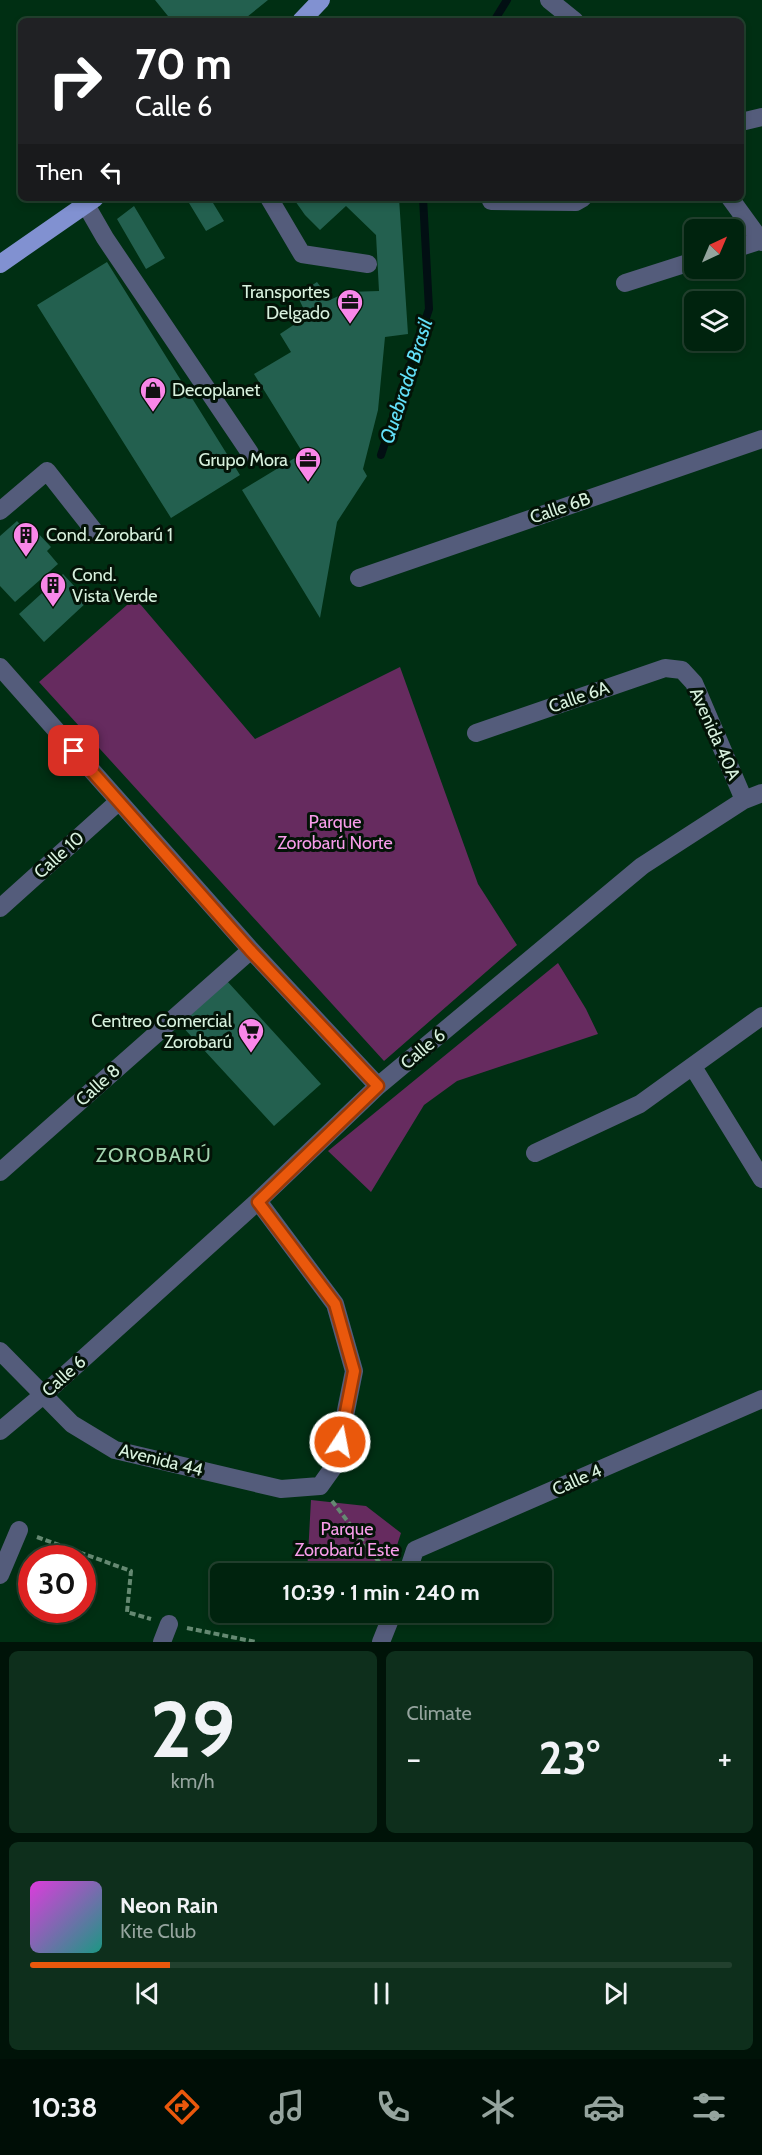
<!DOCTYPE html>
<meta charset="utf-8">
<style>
:root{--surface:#00230e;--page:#0e2f1c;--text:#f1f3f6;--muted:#95a49e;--line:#22402e;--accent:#ea580c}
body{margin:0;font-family:Cabin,sans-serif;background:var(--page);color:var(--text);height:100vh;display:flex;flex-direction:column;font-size:22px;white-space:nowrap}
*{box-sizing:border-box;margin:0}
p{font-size:20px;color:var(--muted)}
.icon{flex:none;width:33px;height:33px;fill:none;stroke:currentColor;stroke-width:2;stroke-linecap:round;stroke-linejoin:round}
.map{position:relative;height:1642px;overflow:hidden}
.side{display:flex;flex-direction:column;gap:9px;padding:9px;background:#001308;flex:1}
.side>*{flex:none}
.top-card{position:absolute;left:18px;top:18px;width:726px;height:183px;border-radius:9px;box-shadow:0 3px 9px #0003,0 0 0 2px var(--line);background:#202124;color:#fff;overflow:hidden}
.needle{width:39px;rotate:44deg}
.buttons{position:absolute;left:684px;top:219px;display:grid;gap:12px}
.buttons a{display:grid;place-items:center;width:60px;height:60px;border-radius:9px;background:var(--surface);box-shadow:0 3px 9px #0003,0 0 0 2px var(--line);font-size:30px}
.speed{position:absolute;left:18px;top:1545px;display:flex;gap:12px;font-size:30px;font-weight:700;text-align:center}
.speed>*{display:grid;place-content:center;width:78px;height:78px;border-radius:50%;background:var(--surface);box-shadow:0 3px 9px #0003,0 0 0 2px var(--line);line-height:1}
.speed .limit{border:9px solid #d22;background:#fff;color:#111}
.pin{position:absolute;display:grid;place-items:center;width:51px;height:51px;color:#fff;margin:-26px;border-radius:12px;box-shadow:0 3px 9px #0006}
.me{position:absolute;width:66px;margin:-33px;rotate:11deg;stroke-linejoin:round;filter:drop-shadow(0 0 4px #0008)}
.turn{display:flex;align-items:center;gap:21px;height:126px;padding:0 18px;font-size:27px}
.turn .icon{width:78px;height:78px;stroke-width:2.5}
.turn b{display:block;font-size:42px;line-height:51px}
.then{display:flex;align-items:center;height:57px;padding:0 18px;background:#0003;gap:12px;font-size:22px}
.big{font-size:45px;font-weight:700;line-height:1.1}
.side .tile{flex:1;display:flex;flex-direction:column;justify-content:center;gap:9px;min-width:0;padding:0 21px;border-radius:9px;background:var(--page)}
.side .dial{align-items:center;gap:0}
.dial b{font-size:78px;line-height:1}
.song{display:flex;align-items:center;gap:18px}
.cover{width:72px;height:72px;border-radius:9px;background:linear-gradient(135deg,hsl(300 70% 55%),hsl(170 70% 35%))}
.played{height:6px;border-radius:3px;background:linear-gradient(90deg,var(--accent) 20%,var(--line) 20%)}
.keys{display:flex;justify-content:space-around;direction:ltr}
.heat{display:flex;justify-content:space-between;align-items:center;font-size:33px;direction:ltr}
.side .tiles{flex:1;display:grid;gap:9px;grid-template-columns:1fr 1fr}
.tile:last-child{grid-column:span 2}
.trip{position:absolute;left:210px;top:1563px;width:342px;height:60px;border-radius:9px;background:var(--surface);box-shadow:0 3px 9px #0003,0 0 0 2px var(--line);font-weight:700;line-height:60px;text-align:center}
.tabs{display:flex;height:96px;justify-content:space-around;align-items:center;background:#000e06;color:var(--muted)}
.tabs .icon{width:42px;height:42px}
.tabs .on{color:var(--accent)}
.tabs b{font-size:27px;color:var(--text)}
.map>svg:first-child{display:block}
</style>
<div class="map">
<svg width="762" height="1642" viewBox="0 0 762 1642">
<rect width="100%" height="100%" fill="#002f13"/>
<path fill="#662b5f" d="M135 598 255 739 400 667 478 884 517 945 384 1061 39 682Z
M558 963 586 1009 598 1034 457 1081 424 1105 371 1192 328 1151Z
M311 1500 366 1506 401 1533 388 1573H307Z"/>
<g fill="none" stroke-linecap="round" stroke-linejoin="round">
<path stroke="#020f13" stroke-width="8" d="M494 21 507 0
M381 455 429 309 423 198"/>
</g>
<path fill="#23604f" d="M155 0H268L242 21H172Z
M186 198H210L224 221 206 231Z
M293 198H399L408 334 385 337 378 410 363 469 367 476 337 522 320 618 242 490 303 453 254 374 291 352 280 334 307 316 297 295 317 282 330 300 347 292 379 291 376 235 346 206 320 230 305 215Z
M134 206 165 258 146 269 117 219Z
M107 262 240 475 171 518 37 305Z
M17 521 29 534 34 529 51 547 47 551 58 564 15 602 0 586V536Z
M63 574 88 601 44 642 19 614Z
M227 981 321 1084 274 1126 180 1024Z"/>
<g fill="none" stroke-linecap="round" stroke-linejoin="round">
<path stroke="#658972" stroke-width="4" stroke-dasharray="6 3" stroke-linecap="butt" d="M332 1501 386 1571
M37 1537 131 1571 127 1612 151 1619
M187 1628 256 1642"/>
<path stroke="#545c7b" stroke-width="18" d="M549 0 575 21
M741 122 762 117
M269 198 302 254 368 264
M730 198 762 242
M491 201 576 202 583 198
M86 205 105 238 250 453
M734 249 762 240
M625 283 694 261
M0 511 47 471 95 532
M359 578 762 439
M0 667 251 950 378 1086
M476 733 665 668 682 670 694 683 744 800
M0 908 118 802
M693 1067 762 1179
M535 1153 640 1104 762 1016
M0 1172 251 950
M0 1351 72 1424 115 1450 281 1489 320 1486 335 1465 354 1371 335 1304 258 1201
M0 1431 43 1395 258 1201 378 1086 642 866 744 800 762 793
M407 1574 415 1550 762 1399
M0 1575 19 1530
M162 1642 169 1624
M381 1642 393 1612"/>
<path stroke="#8191d1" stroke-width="18" d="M301 21 321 0
M0 264 95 198"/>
</g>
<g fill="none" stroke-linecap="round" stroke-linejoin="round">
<g stroke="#983908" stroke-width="15">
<path id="route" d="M74 751 250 950 378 1086 258 1202 335 1304 354 1371 340 1442"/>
</g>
<use href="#route" stroke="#ea580c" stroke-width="10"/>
</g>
<defs>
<g id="office-pin" transform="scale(1.35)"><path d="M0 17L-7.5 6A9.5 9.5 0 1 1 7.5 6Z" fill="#f987e9" stroke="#031307"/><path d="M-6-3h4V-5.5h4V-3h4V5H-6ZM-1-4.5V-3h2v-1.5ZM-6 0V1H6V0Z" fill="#111"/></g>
<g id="shop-pin" transform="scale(1.35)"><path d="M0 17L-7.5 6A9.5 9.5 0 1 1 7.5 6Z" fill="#f987e9" stroke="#031307"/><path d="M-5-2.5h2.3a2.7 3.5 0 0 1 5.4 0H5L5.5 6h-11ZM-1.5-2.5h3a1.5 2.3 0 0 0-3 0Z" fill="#111"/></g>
<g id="building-pin" transform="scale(1.35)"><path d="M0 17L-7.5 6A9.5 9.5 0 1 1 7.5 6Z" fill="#f987e9" stroke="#031307"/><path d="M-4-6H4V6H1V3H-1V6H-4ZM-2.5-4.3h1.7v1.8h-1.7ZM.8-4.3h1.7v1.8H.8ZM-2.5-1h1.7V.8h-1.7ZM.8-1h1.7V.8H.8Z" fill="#111"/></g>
<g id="supermarket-pin" transform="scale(1.35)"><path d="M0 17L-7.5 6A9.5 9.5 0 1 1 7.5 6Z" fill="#f987e9" stroke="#031307"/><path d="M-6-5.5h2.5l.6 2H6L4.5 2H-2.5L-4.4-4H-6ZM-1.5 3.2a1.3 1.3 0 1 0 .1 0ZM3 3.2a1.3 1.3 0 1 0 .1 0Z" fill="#111"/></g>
</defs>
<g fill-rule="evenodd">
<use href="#office-pin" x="350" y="302"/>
<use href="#shop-pin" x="153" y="390"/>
<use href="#office-pin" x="308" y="460"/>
<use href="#building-pin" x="26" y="535"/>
<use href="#building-pin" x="53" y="585"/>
<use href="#supermarket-pin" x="251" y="1031"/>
</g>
<g text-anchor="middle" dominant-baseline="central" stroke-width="6" stroke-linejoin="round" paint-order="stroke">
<g font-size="18" fill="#d8f1de" stroke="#031307" text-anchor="end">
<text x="330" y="292">Transportes<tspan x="330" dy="21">Delgado</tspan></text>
<text x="172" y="390" text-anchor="start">Decoplanet</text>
<text x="288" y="460">Grupo Mora</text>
<text x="46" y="535" text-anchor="start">Cond. Zorobarú 1</text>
<text x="72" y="575" text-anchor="start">Cond.<tspan x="72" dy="21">Vista Verde</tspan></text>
<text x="232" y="1021">Centreo Comercial<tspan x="232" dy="21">Zorobarú</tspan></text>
</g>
<g font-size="18" fill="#d8f1de" stroke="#031307">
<text transform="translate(560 508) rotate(-19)">Calle 6B</text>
<text transform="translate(579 697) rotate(-19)">Calle 6A</text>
<text transform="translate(715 734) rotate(66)">Avenida 40A</text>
<text transform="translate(59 855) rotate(-42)">Calle 10</text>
<text transform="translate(423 1049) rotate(-40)">Calle 6</text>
<text transform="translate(98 1085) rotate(-42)">Calle 8</text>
<text transform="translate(64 1376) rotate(-42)">Calle 6</text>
<text transform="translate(161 1460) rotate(14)">Avenida 44</text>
<text transform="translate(577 1480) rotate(-24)">Calle 4</text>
</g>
<g font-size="18" fill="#f79ce9" stroke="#031307">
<text x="335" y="822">Parque<tspan x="335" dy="21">Zorobarú Norte</tspan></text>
<text x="347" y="1529">Parque<tspan x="347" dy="21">Zorobarú Este</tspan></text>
</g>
<g font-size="20" font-style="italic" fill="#63e0f9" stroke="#031307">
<text transform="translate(406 381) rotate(-72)">Quebrada Brasil</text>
</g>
<g font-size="20" letter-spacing="1.5" fill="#a3d4af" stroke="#031307">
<text x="154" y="1155">ZOROBARÚ</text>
</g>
</g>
</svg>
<div class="buttons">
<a><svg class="needle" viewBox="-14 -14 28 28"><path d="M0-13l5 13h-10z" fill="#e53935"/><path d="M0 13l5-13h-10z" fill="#95a49e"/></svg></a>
<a><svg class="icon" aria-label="layers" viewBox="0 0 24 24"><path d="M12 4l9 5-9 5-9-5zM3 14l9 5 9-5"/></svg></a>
</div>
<div class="speed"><div class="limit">30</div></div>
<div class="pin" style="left:74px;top:751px;background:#d93025"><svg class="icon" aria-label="arrive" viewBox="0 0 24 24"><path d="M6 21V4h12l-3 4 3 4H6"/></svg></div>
<svg class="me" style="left:340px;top:1442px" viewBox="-20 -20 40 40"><circle r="17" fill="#ea580c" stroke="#fff" stroke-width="3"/><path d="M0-11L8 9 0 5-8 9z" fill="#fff"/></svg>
<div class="trip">10:39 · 1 min · 240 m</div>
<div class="top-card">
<div class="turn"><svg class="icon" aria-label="right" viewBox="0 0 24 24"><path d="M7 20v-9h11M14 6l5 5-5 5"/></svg><div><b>70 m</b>Calle 6</div></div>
<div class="then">Then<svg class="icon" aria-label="left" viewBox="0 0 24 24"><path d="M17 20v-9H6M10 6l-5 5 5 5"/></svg></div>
</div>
</div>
<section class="side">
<div class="tiles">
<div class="tile dial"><b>29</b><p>km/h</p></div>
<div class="tile"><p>Climate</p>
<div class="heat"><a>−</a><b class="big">23°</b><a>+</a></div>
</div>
<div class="tile">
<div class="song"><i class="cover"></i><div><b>Neon Rain</b><p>Kite Club</p></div></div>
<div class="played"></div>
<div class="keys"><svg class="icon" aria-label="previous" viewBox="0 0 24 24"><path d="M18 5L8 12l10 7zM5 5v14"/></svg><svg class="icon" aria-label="pause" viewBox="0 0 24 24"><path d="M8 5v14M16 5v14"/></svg><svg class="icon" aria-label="next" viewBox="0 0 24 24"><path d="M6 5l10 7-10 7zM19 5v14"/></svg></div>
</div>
</div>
</section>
<nav class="tabs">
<b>10:38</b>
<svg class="icon on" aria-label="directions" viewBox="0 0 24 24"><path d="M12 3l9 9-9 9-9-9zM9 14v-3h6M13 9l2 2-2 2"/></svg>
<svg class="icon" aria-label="music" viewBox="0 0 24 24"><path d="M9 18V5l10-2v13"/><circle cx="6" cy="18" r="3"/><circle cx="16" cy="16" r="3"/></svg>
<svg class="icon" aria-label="phone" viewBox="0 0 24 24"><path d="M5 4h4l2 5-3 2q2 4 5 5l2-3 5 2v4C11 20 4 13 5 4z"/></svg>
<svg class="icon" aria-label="climate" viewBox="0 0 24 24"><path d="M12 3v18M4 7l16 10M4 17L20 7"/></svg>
<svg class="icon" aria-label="car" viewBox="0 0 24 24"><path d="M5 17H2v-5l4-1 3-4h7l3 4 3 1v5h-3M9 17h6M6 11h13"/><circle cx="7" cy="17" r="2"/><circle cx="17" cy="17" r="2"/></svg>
<svg class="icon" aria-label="filters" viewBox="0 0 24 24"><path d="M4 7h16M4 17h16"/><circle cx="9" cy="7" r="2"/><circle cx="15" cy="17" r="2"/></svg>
</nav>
